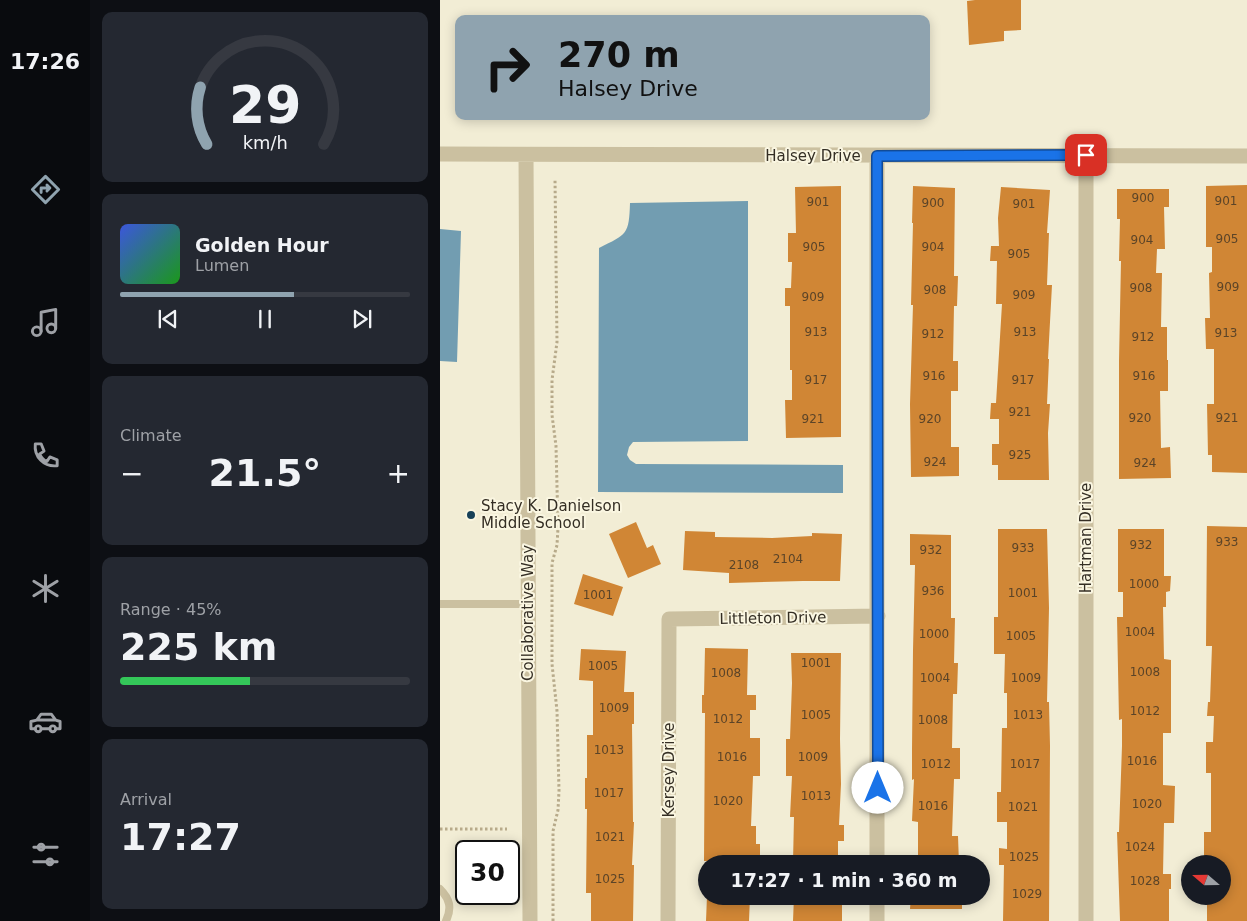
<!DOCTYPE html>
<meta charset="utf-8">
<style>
:root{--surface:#171b24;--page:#242831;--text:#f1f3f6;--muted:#9ea1a6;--line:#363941;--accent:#8fa3af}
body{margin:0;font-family:"DejaVu Sans",sans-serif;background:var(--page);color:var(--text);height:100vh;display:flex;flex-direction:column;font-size:19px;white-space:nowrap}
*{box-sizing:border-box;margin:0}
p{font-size:16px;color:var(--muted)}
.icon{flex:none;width:28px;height:28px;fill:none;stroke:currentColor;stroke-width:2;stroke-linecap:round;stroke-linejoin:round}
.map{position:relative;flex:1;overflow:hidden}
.panel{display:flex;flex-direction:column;gap:12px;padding:12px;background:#0d0f14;width:350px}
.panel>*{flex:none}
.banner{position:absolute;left:15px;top:15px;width:475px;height:105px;border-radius:10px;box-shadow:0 2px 12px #0003;background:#8fa3af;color:#111;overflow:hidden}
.needle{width:32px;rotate:290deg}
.controls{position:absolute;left:741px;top:855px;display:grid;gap:10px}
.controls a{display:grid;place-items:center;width:50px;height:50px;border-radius:50%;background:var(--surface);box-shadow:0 2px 12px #0003;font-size:25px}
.speed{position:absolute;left:15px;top:840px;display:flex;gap:10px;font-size:25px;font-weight:700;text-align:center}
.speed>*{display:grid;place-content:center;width:65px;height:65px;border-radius:50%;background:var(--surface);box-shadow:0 2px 12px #0003;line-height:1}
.speed .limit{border:2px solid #111;border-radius:8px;background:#fff;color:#111}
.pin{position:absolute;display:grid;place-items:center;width:42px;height:42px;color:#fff;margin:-21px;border-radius:10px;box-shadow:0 2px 8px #0006}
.me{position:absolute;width:55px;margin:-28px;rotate:0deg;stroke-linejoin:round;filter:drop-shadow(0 0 4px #0008)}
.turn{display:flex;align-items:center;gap:18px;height:105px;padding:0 20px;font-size:22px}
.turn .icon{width:65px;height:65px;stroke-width:2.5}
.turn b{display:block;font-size:35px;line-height:42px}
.big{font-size:38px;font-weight:700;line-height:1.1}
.panel .widget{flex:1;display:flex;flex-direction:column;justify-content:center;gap:8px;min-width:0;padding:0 18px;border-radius:10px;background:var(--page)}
.panel .dial{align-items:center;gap:0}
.dial svg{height:130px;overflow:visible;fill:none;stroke:var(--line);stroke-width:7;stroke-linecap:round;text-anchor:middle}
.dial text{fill:var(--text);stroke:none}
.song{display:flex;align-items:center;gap:15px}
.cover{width:60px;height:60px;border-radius:8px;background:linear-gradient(135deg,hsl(230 70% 55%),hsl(120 70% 35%))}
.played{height:5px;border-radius:2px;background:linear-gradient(90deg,var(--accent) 60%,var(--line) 60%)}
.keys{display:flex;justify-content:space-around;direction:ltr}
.heat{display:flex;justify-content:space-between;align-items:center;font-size:28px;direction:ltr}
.charge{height:8px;border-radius:4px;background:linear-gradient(90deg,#34c759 45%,var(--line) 0)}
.trip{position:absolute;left:258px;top:855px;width:292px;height:50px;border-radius:25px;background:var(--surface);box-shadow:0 2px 12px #0003;font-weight:700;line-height:50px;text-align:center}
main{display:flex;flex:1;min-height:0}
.tab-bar{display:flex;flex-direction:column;width:90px;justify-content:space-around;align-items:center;background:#090b0e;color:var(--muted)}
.tab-bar .icon{width:35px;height:35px}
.tab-bar .active{color:var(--accent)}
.tab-bar b{font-size:22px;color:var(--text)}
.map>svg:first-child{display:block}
</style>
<main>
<nav class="tab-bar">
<b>17:26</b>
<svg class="icon active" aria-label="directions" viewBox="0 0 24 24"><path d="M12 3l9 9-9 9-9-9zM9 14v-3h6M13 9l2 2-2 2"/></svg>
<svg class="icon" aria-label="music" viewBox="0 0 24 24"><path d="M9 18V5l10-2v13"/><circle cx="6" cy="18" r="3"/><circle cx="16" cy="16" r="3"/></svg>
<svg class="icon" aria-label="phone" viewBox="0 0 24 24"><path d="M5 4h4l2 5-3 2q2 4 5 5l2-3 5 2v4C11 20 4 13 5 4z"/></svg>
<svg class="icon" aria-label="climate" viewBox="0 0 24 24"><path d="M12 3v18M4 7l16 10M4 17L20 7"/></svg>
<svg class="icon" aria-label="car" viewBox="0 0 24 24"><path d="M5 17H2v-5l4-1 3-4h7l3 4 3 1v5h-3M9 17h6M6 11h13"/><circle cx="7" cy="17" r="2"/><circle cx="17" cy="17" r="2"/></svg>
<svg class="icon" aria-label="filters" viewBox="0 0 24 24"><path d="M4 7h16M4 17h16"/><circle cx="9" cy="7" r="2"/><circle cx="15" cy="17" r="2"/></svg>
</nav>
<section class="panel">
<div class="widget dial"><svg viewBox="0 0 100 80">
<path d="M14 69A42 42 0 1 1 86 69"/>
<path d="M14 69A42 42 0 0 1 10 34" stroke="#8fa3af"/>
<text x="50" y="56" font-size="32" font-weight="700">29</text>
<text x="50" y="72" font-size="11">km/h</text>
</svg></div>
<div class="widget">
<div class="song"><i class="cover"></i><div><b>Golden Hour</b><p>Lumen</p></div></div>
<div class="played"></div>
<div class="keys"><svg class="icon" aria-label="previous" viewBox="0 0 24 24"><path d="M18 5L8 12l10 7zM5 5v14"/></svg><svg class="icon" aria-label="pause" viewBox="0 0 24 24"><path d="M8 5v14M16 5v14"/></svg><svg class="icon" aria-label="next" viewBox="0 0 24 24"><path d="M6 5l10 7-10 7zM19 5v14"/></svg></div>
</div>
<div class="widget"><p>Climate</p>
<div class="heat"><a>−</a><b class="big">21.5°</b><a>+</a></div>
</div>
<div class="widget"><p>Range · 45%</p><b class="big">225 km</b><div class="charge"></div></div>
<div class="widget"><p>Arrival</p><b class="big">17:27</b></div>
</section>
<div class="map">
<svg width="807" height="921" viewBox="0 0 807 921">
<rect width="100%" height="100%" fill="#f2edd5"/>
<path fill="#729db1" d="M308 201V441L193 442 189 447 187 455 190 460 196 464 403 465V493L158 492 159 248C187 234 189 235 190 203Z
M0 229 21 231 17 362 0 361Z"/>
<path fill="#d08635" d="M535 0H581V30L564 31V41L529 45 527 1Z
M807 185V473L772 472V455H768L767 404H774V349H766L765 318H770L769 273 772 272V247H766V186Z
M401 186V437L346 438 345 400H352V370H350V306H345V288H351L352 262H348V233H356L355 187Z
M473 186 515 188 514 276H518L517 306H514L513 361H518V391H511V447H519V476L471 477 470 404 473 305H471L473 223H472Z
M561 187 610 190 607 233H609L607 285H612L608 359H609L607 404H610L608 433 609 480H558V465H552V444H559V419H550L551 403H556L562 304H556L557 261H550L551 246H559L558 218Z
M677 189H729V207H724L725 249H717L716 273H722L721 327H727V360H728V391H720L721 448 730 447 731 478 679 479V361L681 261H679L680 219H677Z
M196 522 207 548 213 545 221 564 188 578 169 534Z
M767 526 807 527V921H767V896H782V862H764V832H771V773H766V742H773L774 716H767L768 702H770L772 646H766Z
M558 529H607L609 608 607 702H609L610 746 609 921H563L564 865H559V848L567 849V822H557V792H561L562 728H567V693H564L565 654H554V617H558Z
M678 529H724V576H731L730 591 726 592V607H723L724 659 731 660V733H723V785L735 786 734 823H724L723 874H731V889H729V921H680L677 832H679L682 746V719L679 720 677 617H683V592H678Z
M245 531 275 532V537L332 538 372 536V533L402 534 400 581H363L289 583V573L243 570Z
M470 534 511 535V618H515L514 663H518L517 694H513L512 748H520V779H514L512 836H518L519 864H478V822L472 821 474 779 472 780V749L473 650 475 565H470Z
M143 574 183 587 173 616 134 604Z
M265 648 308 649 307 695H316V710H310V738H320V776H313L311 826H316V844H320V862L264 861 265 713H262V695H264Z
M141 649 186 651 184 692H194V724H192L193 822H194L192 865H194L193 921H151V893H146L147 809H145V778H147V735H153V681L139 680Z
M351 653H401L400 739 401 784 399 825H404V841H398V863L353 862 354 817H350L352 776H346V739H350L352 683Z
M267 896H310L309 921H266Z
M354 896H402V921H353Z
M471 896H522V909H470Z"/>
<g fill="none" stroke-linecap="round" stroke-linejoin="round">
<path stroke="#b7aa8a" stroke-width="3" stroke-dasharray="2.5 2.5" stroke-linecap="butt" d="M0 829H67
M113 921V831L118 810 119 791 117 711 112 664V563L117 545 118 528 116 446 112 415V380L117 342 115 179"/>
<path stroke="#cbc0a0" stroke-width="8" d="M0 604H88
M0 889C10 899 12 908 6 921"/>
<path stroke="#cbc0a0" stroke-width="15" d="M0 154 807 156
M86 155 90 921
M646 155V921
M437 864V156
M228 921 229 619 438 616
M437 921V896"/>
</g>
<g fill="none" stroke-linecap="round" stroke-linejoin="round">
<g stroke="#114b97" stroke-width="12">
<path id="route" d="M438 788 437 156 646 155"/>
</g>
<use href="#route" stroke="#1a73e8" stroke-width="9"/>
</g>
<circle fill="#174158" stroke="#faf6e1" stroke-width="2" cx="31" cy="515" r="5"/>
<g text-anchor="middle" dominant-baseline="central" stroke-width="4" stroke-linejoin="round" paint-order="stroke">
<g font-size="12" fill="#5b4428">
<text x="703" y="198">900</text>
<text x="786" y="201">901</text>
<text x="378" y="202">901</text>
<text x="493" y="203">900</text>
<text x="584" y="204">901</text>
<text x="787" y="239">905</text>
<text x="702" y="240">904</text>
<text x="374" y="247">905</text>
<text x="493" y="247">904</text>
<text x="579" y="254">905</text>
<text x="788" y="287">909</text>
<text x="701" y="288">908</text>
<text x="495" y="290">908</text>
<text x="584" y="295">909</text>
<text x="373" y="297">909</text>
<text x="376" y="332">913</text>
<text x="585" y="332">913</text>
<text x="786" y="333">913</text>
<text x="493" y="334">912</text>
<text x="703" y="337">912</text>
<text x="494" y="376">916</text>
<text x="704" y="376">916</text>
<text x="376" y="380">917</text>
<text x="583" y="380">917</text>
<text x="580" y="412">921</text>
<text x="700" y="418">920</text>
<text x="787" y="418">921</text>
<text x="373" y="419">921</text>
<text x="490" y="419">920</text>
<text x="580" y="455">925</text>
<text x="495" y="462">924</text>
<text x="705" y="463">924</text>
<text x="787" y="542">933</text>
<text x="701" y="545">932</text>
<text x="583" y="548">933</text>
<text x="491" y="550">932</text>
<text x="348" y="559">2104</text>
<text x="304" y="565">2108</text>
<text x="704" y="584">1000</text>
<text x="493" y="591">936</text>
<text x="583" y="593">1001</text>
<text x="158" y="595">1001</text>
<text x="700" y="632">1004</text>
<text x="494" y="634">1000</text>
<text x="581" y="636">1005</text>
<text x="376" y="663">1001</text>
<text x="163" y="666">1005</text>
<text x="705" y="672">1008</text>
<text x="286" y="673">1008</text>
<text x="495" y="678">1004</text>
<text x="586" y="678">1009</text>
<text x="174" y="708">1009</text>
<text x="705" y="711">1012</text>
<text x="376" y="715">1005</text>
<text x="588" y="715">1013</text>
<text x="288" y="719">1012</text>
<text x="493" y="720">1008</text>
<text x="169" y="750">1013</text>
<text x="292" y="757">1016</text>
<text x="373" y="757">1009</text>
<text x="702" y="761">1016</text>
<text x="496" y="764">1012</text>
<text x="585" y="764">1017</text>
<text x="169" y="793">1017</text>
<text x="376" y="796">1013</text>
<text x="288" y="801">1020</text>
<text x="707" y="804">1020</text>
<text x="493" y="806">1016</text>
<text x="583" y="807">1021</text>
<text x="170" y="837">1021</text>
<text x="700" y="847">1024</text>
<text x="584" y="857">1025</text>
<text x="170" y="879">1025</text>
<text x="705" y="881">1028</text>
<text x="587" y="894">1029</text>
</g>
<g font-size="15" fill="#342e24" stroke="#faf6e1">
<text x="373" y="156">Halsey Drive</text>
<text transform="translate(646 538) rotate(-90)">Hartman Drive</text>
<text transform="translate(88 613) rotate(-90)">Collaborative Way</text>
<text transform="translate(333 618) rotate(-1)">Littleton Drive</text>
<text transform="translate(229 770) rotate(-90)">Kersey Drive</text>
</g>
<g font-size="15" fill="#342e24" stroke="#faf6e1" text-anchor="start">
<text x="41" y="506">Stacy K. Danielson<tspan x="41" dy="17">Middle School</tspan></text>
</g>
</g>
</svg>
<div class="controls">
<a><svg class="needle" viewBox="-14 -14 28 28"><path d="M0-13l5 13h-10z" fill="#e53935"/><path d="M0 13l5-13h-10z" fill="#9ea1a6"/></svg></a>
</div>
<div class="speed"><div class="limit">30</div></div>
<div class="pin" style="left:646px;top:155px;background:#d93025"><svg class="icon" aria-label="arrive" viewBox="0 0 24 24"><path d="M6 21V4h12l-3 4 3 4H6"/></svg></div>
<svg class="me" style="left:438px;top:788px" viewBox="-20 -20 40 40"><circle r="19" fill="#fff"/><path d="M0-13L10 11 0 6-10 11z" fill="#1a73e8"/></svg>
<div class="trip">17:27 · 1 min · 360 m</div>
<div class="banner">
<div class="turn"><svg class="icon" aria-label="right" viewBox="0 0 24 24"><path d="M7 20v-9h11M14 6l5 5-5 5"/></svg><div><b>270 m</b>Halsey Drive</div></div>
</div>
</div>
</main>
